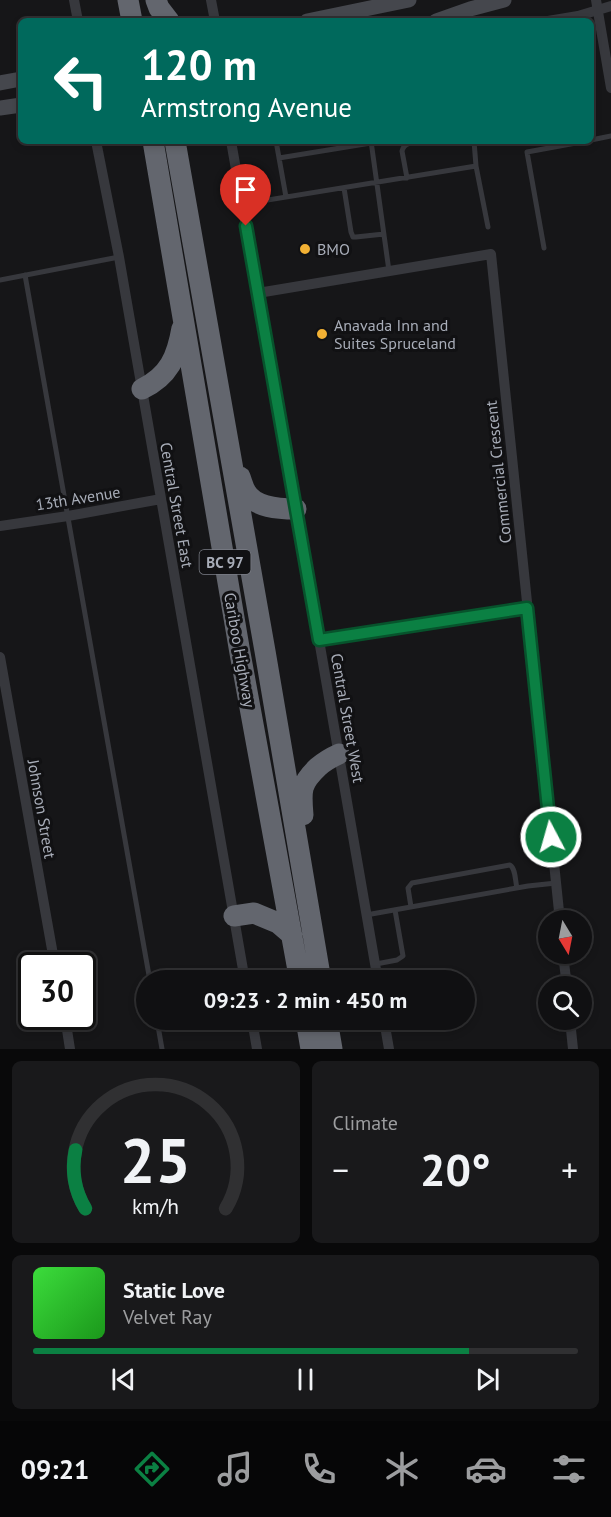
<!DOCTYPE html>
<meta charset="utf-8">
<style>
:root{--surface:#101012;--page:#19191b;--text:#f1f3f6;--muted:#9c9d9f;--line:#303032;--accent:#0b8043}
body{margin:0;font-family:"PT Sans",sans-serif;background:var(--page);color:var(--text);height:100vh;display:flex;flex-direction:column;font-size:22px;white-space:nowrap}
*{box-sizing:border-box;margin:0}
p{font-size:20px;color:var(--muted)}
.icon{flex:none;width:33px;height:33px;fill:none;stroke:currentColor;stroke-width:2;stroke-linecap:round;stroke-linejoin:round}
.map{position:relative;height:1049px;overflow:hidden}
.panel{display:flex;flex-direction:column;gap:12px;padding:12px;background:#09090a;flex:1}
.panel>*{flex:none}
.banner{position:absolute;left:18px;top:18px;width:576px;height:126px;border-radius:9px;box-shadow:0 3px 9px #0003,0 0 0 2px var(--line);background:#00695c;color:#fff;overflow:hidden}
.needle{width:39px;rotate:170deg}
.buttons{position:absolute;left:538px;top:910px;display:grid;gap:12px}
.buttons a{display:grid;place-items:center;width:54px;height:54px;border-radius:50%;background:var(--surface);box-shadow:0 3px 9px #0003,0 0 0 2px var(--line);font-size:30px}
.speed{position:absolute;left:18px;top:952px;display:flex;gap:12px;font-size:30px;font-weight:700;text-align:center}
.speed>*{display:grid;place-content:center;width:78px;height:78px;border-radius:50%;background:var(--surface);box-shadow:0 3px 9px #0003,0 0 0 2px var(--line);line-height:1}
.speed .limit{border:3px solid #111;border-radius:9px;background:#fff;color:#111}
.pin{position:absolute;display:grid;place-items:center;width:51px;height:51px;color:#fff;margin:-62px -26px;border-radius:50% 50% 50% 0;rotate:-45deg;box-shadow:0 0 6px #0007}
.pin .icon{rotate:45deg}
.me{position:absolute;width:66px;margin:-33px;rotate:354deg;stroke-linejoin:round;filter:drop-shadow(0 0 4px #0008)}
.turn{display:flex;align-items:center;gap:21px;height:126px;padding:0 24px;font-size:27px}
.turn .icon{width:78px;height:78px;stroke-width:2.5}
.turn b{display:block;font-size:42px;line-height:51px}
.big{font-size:45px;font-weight:600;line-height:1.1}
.panel .card{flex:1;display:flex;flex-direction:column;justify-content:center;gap:9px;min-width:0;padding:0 21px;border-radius:9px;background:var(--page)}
.panel .dial{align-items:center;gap:0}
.dial svg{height:156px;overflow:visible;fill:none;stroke:var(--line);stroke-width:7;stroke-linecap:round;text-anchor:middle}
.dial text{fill:var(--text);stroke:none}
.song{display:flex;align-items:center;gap:18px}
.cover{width:72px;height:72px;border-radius:9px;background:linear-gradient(135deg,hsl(120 70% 55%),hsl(120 70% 35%))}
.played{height:6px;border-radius:3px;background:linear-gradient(90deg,var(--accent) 80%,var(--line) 80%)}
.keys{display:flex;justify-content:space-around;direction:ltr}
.heat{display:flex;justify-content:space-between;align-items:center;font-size:33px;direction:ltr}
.panel .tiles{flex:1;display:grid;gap:12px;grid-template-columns:1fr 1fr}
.card:last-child{grid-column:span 2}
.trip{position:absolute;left:136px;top:970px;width:339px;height:60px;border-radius:30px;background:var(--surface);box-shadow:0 3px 9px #0003,0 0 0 2px var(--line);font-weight:600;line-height:60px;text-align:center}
.dock{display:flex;height:96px;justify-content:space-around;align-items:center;background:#060607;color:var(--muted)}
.dock .icon{width:42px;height:42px}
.dock .on{color:var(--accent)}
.dock b{font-size:27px;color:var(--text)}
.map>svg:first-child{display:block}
</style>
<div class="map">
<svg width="611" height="1049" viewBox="0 0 611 1049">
<rect width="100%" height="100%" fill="#161618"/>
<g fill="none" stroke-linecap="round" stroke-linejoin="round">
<path stroke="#37383d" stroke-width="5" d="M591 140 611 136
M276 141 286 197
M371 141 389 271
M474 141 476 166 488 227
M279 158 371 143
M407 178 402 151C404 142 415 142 424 141
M344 188 351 232 353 237H356L384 234
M243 204 476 166
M544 248 527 152 587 141
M25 275 150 981
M0 280 119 257
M411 907 408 888 412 883 510 865C516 869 515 881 517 888
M366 915 528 886 556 883
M376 964 397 960 403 956 395 910
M157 1020 162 1049"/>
<path stroke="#37383d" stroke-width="10" d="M74 0 78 21
M211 0 215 21
M596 0 611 88
M548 21 578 16 611 6
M96 141 119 257 245 981
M231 141 319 640 378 981
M258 293 491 254 560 921
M0 526 68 516 161 499
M319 640 527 608
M0 657 55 966
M563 954 567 987
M65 1017 70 1049
M252 1020 257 1049
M384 1020 389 1049
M570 1020 573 1049"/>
<path stroke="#45474d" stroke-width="15" d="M307 21 409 0
M436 21 470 9 504 0
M0 83 21 79
M0 108 21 105"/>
<path stroke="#63666e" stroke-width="21" d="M128 0 132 21
M156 0 159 8 169 21
M153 141 240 653 300 981
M175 141 265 651 321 981
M142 389C169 376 177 357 182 328
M240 477C242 482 243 487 246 492 255 508 279 509 296 509
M303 815C301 791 300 784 318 767 325 761 330 758 339 754
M234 916 254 913 278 923 292 935
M306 1020 311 1049
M327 1020 332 1049"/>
</g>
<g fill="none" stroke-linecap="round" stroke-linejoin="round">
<g stroke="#07532c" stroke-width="15">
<path id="route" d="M246 226 319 640 527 608 551 837"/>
</g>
<use href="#route" stroke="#0b8043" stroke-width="10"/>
</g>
<g fill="#f2b134" stroke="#111113" stroke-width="2">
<circle cx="305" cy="249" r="6"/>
<circle cx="322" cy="334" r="6"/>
</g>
<g text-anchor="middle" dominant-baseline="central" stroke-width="6" stroke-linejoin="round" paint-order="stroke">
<rect fill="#111113" stroke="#7b7e86" stroke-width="1.5" x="199.5" y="550" width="51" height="24" rx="4.5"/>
<g font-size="15" font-weight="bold" fill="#a8adb8">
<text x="225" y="562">BC 97</text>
</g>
<g font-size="16" fill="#a8adb8" stroke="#111113" text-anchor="start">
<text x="317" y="249">BMO</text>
<text x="334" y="325">Anavada Inn and<tspan x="334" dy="18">Suites Spruceland</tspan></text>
</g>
<g font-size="16" fill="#a8adb8" stroke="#111113">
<text transform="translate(498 472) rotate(-96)">Commercial Crescent</text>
<text transform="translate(78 498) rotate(-9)">13th Avenue</text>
<text transform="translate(177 505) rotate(80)">Central Street East</text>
<text transform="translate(240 650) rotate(80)">Cariboo Highway</text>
<text transform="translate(348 718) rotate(80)">Central Street West</text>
<text transform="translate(42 809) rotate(80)">Johnson Street</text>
</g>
</g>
</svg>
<div class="buttons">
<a><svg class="needle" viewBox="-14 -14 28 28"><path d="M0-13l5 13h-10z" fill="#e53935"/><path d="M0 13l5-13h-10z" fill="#9c9d9f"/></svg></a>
<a><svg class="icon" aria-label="search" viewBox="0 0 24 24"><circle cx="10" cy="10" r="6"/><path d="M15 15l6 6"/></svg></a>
</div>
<div class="speed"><div class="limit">30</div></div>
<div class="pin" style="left:246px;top:226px;background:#d93025"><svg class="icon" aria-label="arrive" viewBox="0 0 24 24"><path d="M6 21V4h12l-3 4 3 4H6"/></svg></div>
<svg class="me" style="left:551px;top:837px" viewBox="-20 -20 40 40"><circle r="17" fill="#0b8043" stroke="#fff" stroke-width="3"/><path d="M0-11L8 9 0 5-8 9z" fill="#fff"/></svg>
<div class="trip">09:23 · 2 min · 450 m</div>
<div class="banner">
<div class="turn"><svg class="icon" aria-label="left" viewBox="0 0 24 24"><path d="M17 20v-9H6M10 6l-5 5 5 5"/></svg><div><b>120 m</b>Armstrong Avenue</div></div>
</div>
</div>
<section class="panel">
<div class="tiles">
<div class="card dial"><svg viewBox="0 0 100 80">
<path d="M14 69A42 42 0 1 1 86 69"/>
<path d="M14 69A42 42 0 0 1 9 39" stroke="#0b8043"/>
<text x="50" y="56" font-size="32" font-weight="700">25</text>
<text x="50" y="72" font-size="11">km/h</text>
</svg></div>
<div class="card"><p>Climate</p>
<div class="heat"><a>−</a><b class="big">20°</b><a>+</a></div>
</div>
<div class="card">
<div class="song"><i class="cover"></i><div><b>Static Love</b><p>Velvet Ray</p></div></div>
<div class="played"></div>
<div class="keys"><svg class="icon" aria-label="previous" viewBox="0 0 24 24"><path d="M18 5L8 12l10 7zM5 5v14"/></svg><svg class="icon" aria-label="pause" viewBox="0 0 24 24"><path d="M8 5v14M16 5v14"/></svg><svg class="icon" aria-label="next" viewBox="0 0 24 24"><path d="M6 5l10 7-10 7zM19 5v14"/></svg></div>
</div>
</div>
</section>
<nav class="dock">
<b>09:21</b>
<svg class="icon on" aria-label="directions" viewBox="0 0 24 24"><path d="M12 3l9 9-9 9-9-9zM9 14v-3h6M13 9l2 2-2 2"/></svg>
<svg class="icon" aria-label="music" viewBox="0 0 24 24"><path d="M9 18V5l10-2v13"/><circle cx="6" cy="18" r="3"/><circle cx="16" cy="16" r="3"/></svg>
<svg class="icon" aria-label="phone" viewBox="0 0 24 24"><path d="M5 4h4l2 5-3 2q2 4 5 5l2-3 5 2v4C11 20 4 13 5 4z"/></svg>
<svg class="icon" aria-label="climate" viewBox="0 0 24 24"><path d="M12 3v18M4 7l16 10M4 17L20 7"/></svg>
<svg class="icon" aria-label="car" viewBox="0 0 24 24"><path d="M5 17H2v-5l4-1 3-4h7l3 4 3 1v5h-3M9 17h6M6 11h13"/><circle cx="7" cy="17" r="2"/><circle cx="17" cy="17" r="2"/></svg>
<svg class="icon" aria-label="filters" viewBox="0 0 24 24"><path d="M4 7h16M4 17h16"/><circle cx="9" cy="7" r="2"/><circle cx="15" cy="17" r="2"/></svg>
</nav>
